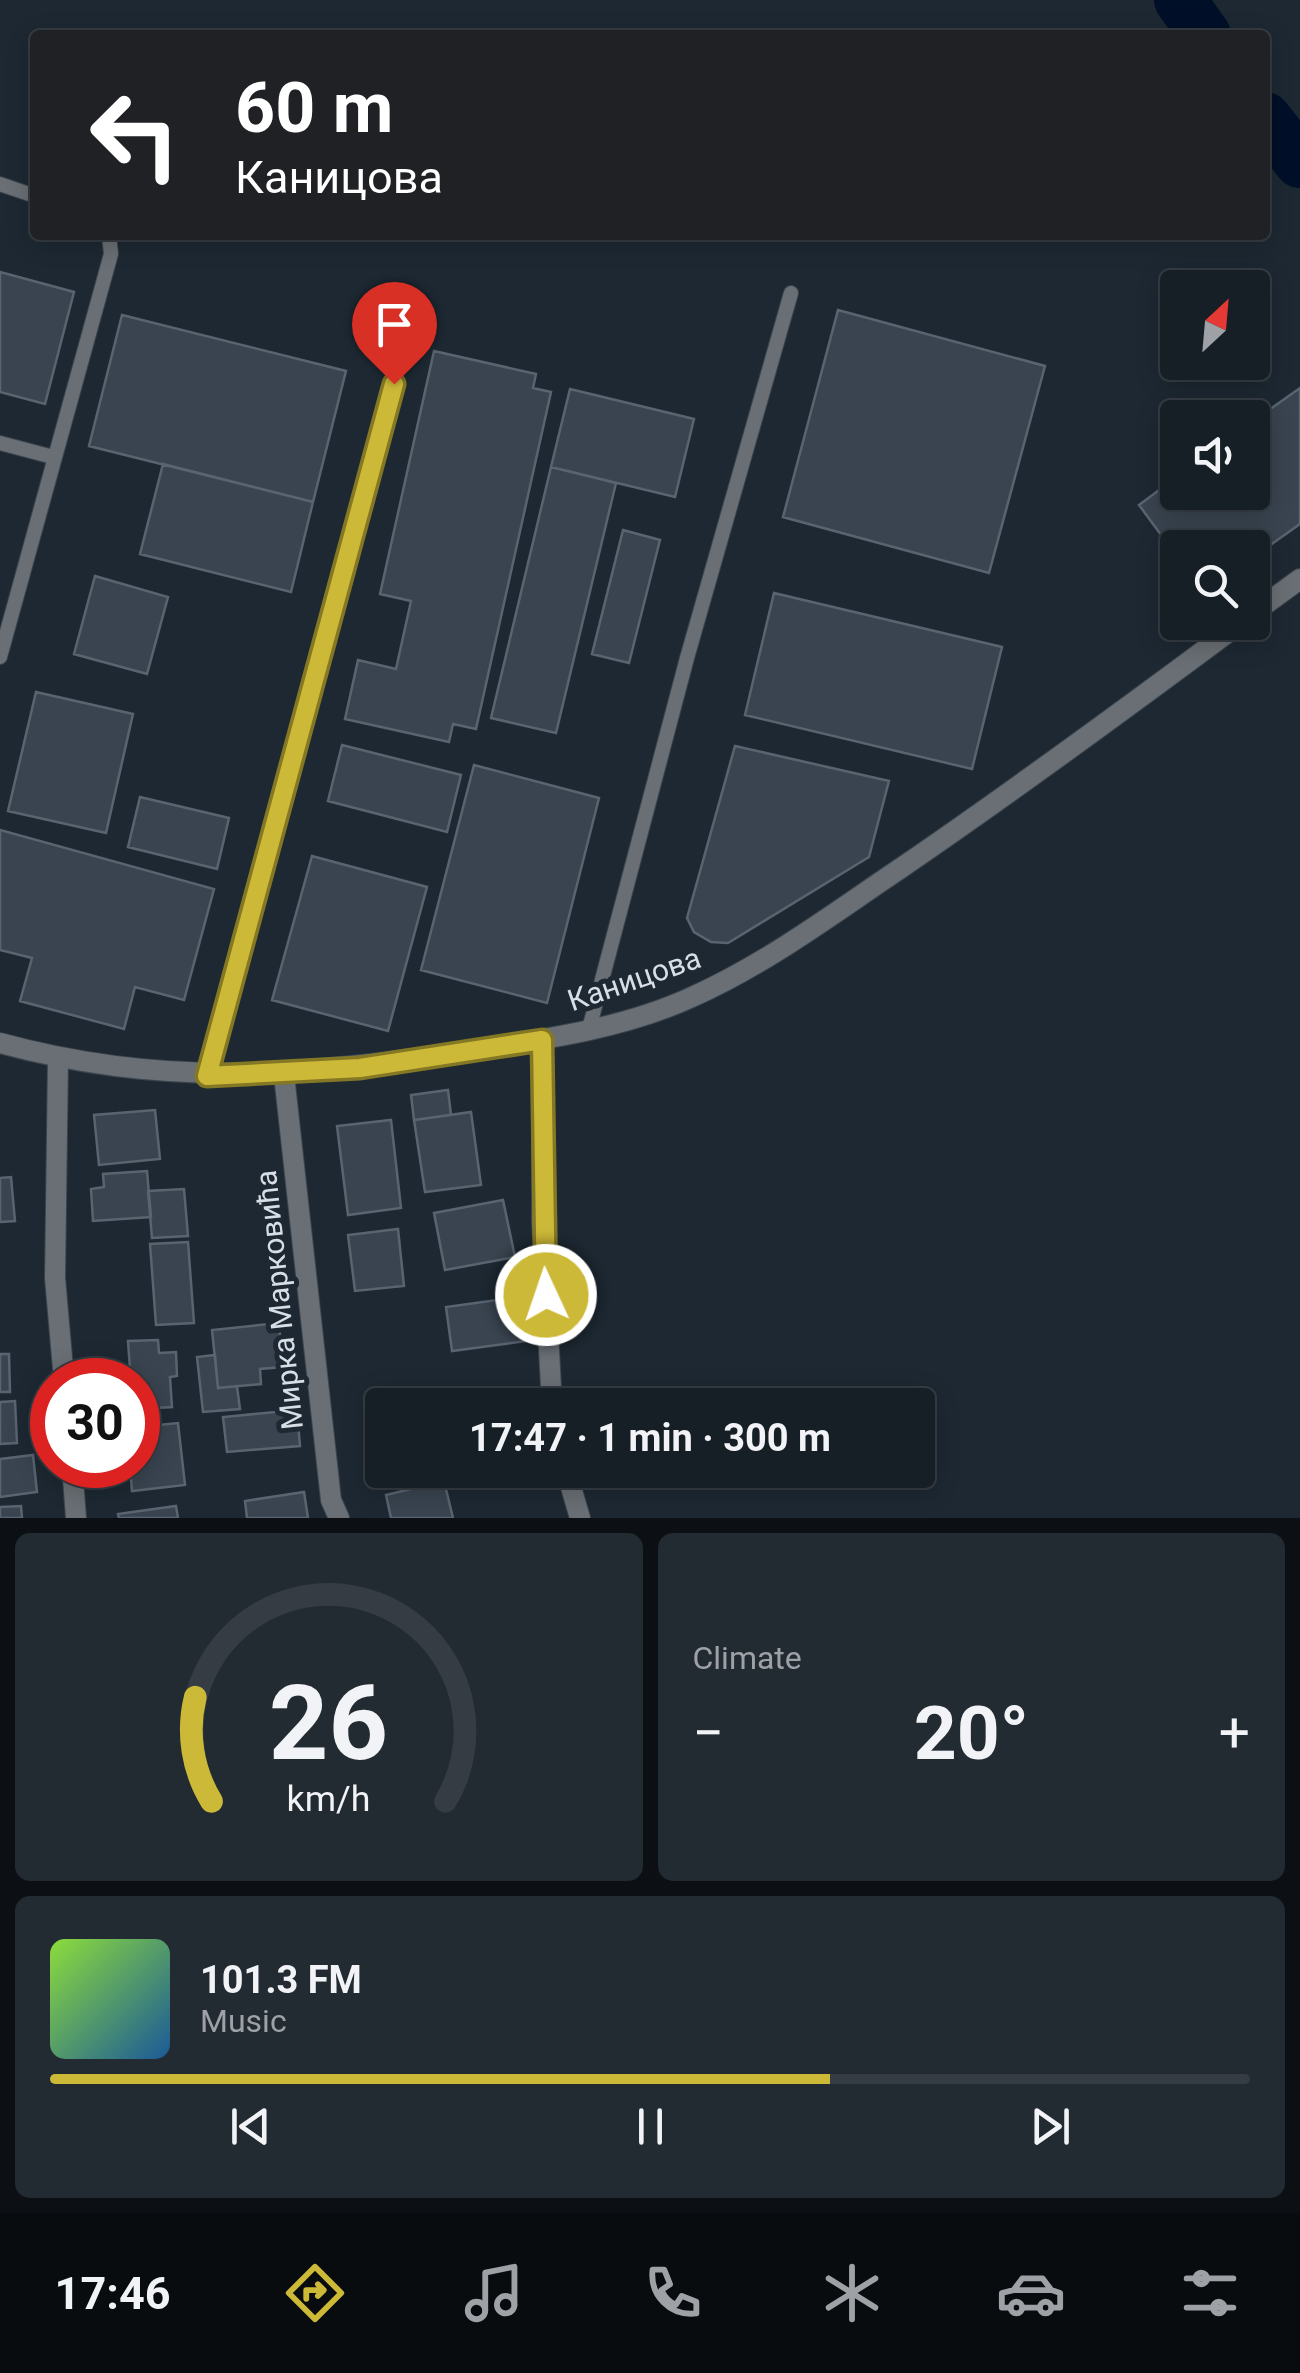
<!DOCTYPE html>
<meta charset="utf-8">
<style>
:root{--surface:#161e26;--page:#232b32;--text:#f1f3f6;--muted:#9ea2a7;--line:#353c43;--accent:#cdb938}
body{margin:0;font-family:Roboto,sans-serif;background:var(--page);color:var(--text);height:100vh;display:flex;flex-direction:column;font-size:38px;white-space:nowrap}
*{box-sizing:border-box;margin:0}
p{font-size:32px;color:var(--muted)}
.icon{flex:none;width:55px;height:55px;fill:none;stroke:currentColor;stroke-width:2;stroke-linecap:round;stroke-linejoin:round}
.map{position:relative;height:1518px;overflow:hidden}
.side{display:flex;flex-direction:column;gap:15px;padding:15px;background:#0c1015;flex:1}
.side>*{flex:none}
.top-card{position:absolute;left:30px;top:30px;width:1240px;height:210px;border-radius:10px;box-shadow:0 5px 25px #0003,0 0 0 2px var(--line);background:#202124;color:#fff;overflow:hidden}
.needle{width:65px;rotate:26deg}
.tools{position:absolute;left:1160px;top:270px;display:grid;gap:20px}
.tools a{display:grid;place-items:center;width:110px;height:110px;border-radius:10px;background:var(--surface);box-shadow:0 5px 25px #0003,0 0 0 2px var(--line);font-size:50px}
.speed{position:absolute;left:30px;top:1358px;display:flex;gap:20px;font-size:50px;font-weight:700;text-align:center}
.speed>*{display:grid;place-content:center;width:130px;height:130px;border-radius:50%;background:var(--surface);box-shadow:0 5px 25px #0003,0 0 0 2px var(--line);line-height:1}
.speed .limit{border:15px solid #d22;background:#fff;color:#111}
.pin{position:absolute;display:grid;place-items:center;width:85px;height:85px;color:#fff;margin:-102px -42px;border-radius:50% 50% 50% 0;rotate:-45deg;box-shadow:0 0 10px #0007}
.pin .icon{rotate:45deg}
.me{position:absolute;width:110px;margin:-55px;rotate:357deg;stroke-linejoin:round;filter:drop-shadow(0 0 8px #0008)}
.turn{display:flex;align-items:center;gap:35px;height:210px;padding:0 40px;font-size:45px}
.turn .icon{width:130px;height:130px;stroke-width:2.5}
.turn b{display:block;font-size:70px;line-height:85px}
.big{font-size:75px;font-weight:700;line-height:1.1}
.side .tile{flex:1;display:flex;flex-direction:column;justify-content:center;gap:15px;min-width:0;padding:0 35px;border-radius:15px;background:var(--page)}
.side .dial{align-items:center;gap:0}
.dial svg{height:260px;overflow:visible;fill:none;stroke:var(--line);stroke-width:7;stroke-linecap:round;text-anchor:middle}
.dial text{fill:var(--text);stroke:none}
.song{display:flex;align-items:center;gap:30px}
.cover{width:120px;height:120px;border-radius:15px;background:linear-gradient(135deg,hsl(90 70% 55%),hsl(210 70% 35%))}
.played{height:10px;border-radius:5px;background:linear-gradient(90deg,var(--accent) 65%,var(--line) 65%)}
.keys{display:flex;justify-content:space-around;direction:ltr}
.heat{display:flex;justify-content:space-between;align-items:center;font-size:55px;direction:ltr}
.side .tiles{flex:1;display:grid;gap:15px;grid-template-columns:1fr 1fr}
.tile:last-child{grid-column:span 2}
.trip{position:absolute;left:365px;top:1388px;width:570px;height:100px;border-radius:10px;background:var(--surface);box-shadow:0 5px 25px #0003,0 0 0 2px var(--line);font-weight:700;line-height:100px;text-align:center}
.tab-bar{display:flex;height:160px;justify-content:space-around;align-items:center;background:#090c0f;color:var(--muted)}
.tab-bar .icon{width:70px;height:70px}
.tab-bar .on{color:var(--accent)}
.tab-bar b{font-size:45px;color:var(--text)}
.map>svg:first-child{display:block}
</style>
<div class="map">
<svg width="1300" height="1518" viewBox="0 0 1300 1518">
<rect width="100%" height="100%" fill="#1d2832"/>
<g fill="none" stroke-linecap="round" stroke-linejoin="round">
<path stroke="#000f28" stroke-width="52" d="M1180 0 1205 35
M1265 118 1300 162"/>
</g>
<path fill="#394450" stroke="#596471" stroke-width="2.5" d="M0 272 74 292 45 404 0 392Z
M838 310 1045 366 989 573 783 517Z
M122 315 346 371 313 502 89 446Z
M434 351 536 374 533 388 551 392 476 729 453 724 449 742 345 719 358 660 396 669 411 601 380 594Z
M1300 388V524L1252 558V548H1178V558L1139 505 1178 476V492H1252V422Z
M570 389 694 419 675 497 551 467Z
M163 464 313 502 291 592 140 554Z
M551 467 616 483 556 733 491 718Z
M623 530 660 540 629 663 592 654Z
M95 576 168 597 147 674 74 654Z
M774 593 1002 647 972 769 745 715Z
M36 692 133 714 106 833 8 811Z
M342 745 461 775 447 832 328 801Z
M735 746 889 781 869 857 728 943 711 942 694 932 687 918Z
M474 765 599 798 547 1003 421 970Z
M140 797 229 818 217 869 128 847Z
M0 830 214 889 184 1000 135 987 124 1029 20 1001 32 958 0 950Z
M312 856 427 887 388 1031 272 1000Z
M448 1090 451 1115 414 1120 411 1095Z
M155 1110 160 1159 99 1165 94 1115Z
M471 1112 481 1185 425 1192 414 1120Z
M391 1120 401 1208 348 1215 337 1126Z
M147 1171 151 1217 93 1221 91 1189 104 1187 103 1174Z
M11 1177 15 1221 0 1222V1178Z
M184 1189 188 1236 152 1238 148 1191Z
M503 1200 515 1257 445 1270 434 1213Z
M398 1229 404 1286 355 1291 348 1235Z
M188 1242 194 1323 156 1325 150 1244Z
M520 1297 526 1341 452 1351 446 1307Z
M279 1323 283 1367 260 1369 261 1384 218 1388 212 1330Z
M158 1340 159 1353 176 1352 177 1376 170 1377 172 1407 138 1409V1380H116L115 1370 130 1369 128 1341Z
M0 1354H9L10 1392H0Z
M215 1355 218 1388 237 1386 240 1409 203 1412 197 1357Z
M860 1388 865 1405H845L842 1393Z
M15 1401 17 1443 0 1444V1402Z
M382 1408V1469L378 1470 366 1412Z
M297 1410 300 1446 227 1452 223 1417Z
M178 1423 185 1485 132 1491 130 1465H138V1427Z
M33 1455 37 1492 0 1497V1459Z
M444 1481 453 1518H391L386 1495Z
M304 1492 308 1518H247L245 1501Z
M21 1506 22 1518H0V1507Z
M176 1506 178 1518H119L118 1514Z"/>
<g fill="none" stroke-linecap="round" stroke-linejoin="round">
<g stroke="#3b454f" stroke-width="16">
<path id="service" d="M0 184 35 196
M0 443 53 457
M0 657 111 254 109 235
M589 1029 687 658 791 293
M207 1076 404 345"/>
</g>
<g stroke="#3b454f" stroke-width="22">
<path id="minor" d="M1252 614 1300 579
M542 1040V1221L552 1405
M0 1043C168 1089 310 1075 479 1049 549 1039 627 1027 692 997 766 964 831 915 898 870 1015 790 1128 707 1242 622
M58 1059 55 1278 64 1380
M284 1075 331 1500 339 1518
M72 1465 76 1518
M566 1470 580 1518"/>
</g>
<use href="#service" stroke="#696f74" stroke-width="14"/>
<use href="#minor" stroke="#696f74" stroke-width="20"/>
</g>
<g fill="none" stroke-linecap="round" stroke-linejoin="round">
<g stroke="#857824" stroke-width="25">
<path id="route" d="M394 384 207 1076 360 1068 542 1040 546 1295"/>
</g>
<use href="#route" stroke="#cdb938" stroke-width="18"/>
</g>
<g text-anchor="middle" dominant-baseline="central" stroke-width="10" stroke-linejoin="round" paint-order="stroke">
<g font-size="30" fill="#d8dee6" stroke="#1d2832">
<text transform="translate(634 979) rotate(-19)">Каницова</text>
<text transform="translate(279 1300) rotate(-96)">Мирка Марковића</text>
</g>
</g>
</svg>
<div class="tools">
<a><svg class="needle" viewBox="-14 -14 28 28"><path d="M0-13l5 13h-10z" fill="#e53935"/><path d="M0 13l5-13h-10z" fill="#9ea2a7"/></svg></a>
<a><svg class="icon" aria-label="sound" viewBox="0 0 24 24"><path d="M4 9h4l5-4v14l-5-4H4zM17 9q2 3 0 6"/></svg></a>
<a><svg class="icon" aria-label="search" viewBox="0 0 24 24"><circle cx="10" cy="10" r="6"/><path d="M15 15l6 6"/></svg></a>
</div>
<div class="speed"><div class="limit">30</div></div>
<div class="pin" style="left:394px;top:384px;background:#d93025"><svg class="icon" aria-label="arrive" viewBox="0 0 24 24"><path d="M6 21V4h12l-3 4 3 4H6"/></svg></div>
<svg class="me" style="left:546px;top:1295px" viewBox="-20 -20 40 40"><circle r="17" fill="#cdb938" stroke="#fff" stroke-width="3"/><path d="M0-11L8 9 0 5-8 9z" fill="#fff"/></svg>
<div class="trip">17:47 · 1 min · 300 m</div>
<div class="top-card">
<div class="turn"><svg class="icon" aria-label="left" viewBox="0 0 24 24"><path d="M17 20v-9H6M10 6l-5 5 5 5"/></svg><div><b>60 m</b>Каницова</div></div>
</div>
</div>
<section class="side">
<div class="tiles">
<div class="tile dial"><svg viewBox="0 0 100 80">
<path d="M14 69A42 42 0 1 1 86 69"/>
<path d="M14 69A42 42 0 0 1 9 37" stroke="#cdb938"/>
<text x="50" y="56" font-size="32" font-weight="700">26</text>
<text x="50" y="72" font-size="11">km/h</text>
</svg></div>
<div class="tile"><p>Climate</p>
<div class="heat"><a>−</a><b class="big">20°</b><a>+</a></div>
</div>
<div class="tile">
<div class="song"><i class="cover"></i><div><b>101.3 FM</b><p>Music</p></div></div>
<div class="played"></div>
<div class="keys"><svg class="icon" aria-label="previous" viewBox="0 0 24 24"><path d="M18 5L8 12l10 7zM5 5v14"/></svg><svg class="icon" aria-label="pause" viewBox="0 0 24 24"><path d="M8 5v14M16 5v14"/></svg><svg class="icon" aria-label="next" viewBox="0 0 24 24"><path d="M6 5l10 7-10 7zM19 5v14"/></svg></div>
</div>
</div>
</section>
<nav class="tab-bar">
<b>17:46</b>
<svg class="icon on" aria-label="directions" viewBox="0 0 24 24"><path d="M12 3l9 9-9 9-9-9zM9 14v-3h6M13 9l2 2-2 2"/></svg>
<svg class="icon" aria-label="music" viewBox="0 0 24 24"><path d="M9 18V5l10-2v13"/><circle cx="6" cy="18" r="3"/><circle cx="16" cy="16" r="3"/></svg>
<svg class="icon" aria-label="phone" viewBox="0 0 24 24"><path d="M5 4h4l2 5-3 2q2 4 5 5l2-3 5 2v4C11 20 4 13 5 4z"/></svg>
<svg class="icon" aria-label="climate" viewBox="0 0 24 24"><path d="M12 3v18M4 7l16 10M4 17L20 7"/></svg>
<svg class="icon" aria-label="car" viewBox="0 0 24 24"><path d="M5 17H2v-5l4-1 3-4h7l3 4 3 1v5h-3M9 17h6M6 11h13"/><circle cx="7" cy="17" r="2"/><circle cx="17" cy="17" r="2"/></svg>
<svg class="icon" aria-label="filters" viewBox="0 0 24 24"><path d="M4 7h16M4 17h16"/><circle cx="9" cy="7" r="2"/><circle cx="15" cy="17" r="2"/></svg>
</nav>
